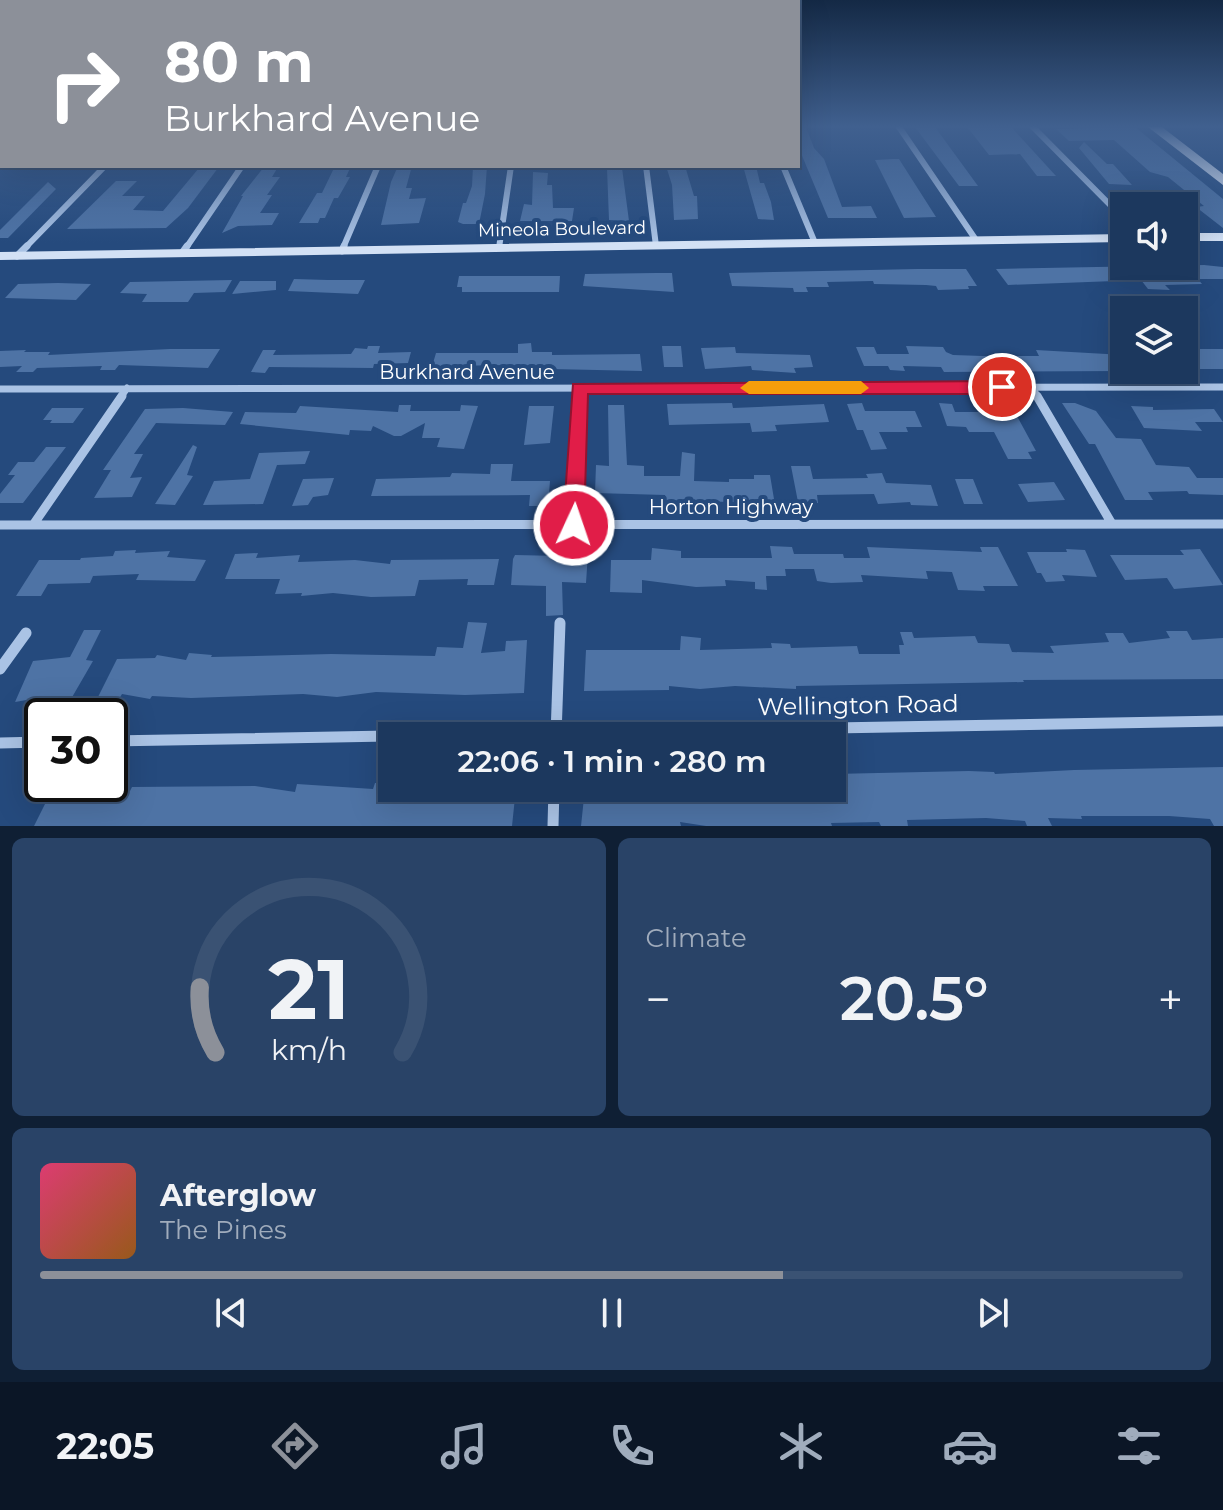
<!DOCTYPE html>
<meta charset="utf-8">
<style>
:root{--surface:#1c385e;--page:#294367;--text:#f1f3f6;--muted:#a0acbc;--line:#3a5273;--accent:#8c9099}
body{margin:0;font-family:Montserrat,sans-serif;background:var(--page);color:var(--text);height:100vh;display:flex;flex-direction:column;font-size:30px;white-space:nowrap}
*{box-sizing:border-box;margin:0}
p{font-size:26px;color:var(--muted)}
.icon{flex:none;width:44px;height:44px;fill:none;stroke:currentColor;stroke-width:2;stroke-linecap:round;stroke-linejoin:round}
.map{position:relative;height:826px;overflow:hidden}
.details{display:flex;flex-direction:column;gap:12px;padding:12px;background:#0f1f34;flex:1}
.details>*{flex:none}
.banner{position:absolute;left:0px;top:0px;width:800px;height:168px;box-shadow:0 8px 32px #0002,0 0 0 2px var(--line);background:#8c9099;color:#fff;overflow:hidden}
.buttons{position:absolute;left:1110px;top:192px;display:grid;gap:16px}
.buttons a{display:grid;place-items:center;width:88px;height:88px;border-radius:0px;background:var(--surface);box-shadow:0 8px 32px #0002,0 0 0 2px var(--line);font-size:40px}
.speed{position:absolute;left:24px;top:698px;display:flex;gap:16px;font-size:40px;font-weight:700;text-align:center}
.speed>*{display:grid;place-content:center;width:104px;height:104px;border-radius:50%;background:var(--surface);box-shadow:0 8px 32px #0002,0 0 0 2px var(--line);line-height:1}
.speed .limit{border:4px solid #111;border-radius:12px;background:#fff;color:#111}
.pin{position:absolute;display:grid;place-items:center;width:68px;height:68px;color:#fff;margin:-34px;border:4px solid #fff;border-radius:50%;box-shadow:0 2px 8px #0007}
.me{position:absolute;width:88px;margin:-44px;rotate:3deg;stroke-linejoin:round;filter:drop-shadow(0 0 6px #0008)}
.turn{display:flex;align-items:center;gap:28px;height:168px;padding:0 32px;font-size:36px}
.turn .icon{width:104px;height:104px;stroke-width:2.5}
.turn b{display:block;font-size:56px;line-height:68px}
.big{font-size:60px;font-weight:600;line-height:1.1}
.details .tile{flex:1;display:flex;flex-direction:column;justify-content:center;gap:12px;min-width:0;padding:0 28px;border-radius:12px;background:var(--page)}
.details .dial{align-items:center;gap:0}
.dial svg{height:208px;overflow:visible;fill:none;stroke:var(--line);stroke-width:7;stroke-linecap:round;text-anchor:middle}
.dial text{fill:var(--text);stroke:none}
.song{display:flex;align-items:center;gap:24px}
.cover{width:96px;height:96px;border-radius:12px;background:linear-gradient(135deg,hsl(340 70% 55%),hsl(30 70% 35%))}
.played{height:8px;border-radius:4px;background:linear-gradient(90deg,var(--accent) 65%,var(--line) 65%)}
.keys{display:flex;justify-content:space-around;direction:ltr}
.heat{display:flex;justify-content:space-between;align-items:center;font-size:44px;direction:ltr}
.details .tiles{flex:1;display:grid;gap:12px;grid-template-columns:1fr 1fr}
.tile:last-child{grid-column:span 2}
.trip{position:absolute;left:378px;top:722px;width:468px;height:80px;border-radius:0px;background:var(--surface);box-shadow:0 8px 32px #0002,0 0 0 2px var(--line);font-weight:600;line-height:80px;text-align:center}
.tabs{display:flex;height:128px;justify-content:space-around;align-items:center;background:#0b1626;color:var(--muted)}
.tabs .icon{width:56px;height:56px}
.tabs .active{color:var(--accent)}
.tabs b{font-size:36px;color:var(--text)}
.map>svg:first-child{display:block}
</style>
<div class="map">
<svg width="1223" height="826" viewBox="0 0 1223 826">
<rect width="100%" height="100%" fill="#254a7d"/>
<path fill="#4e73a5" d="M798 127H806L814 148 824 159 842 207 871 206 877 218H828L798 146Z
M915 127H935L978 186H959Z
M1135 127 1223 199V228L1196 207 1204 206 1168 177 1150 172 1114 140 1069 141 1056 129Z
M968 128H1012L1056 176H1037L1020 154 989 155Z
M1084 142 1107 164H1113L1132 185 1109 184 1079 148Z
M893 159H899L936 217 904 218 875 160Z
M335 166H351L346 177H350L338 198H334L325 218H320L318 223H299L317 193H322Z
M398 166H412L406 188H412L409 199 426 198 419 223 381 225 391 182Z
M473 166H487L485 194 479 224H463L458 222 463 203H466L472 186Z
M666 166H685L694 196H697L698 219 674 220 672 185Z
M743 166H756L760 183H764L771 202 774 220 758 219Z
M264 167H278L272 177H280L267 195H272L260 213H279L272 225 238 226 222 233 243 196H241Z
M199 168H218L188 208 166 228 67 229 116 181H137L122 196H145L133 210 163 211Z
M607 168H622L629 221 609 220Z
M533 172 548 173 547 185H552L553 208H574L572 221H520L524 204 532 205Z
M48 182 56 189 8 238H0V230Z
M1204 265 1223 267V279H1198L1202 284 1165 285 1170 290 1148 289 1141 280 1008 285 996 269Z
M917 269H966L977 286H968L969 289 938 290 936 286 926 285 874 284 873 281 827 282 829 287H806L808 292H794L793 288 732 286 729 273Z
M655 273H672L674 292 583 286 585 274Z
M459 276H560L559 292H462V287H457Z
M294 279 328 280H365L358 294 288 291Z
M232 280 225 292 194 293 188 302H142L147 294 120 293 130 282Z
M240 281H276V290L232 294Z
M18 284 58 283 91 284 76 300 5 298Z
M531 343 532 352H552V355L640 354 642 371 551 369 505 372V365L451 366 450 370H431L436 353H518V344Z
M368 346H380L378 353 411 352 408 363 374 364 373 368 269 367 265 373 251 372 263 350H276L273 355 351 354 355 348 367 349Z
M662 346H681L683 367H664Z
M906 346 943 347 946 352 953 355 983 356H1039L1036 350 1124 355V371L944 372 941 367 903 366 905 371 890 370 888 366H864L856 347H874L877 354H909Z
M735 347 736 353 810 355 813 367 794 368 796 373 752 370 751 366 705 369 701 348Z
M170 349H220L208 368 119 365 115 370H100L102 366 37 368 33 372H16L22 366 0 367V351L26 350 24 352H50L48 355Z
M1199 349H1223V369H1184V361Z
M732 403 733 408 824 404 829 422 775 425 777 431 752 432 750 423 669 425 667 404Z
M862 403 865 411H915L922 427H906L908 432H879L887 449 871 450 863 430H857L847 404Z
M939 403 952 404 955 412H985L982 407 985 405H1011L1036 451 1028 452 1032 459H1008L994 432H969L966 427 947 426Z
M1062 403H1075L1096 411 1116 438 1141 439 1156 465 1189 467 1197 478H1223V495L1189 494 1187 491 1148 492 1153 500H1125L1095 444H1089Z
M399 405H411L410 411H460L461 405 478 406 464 449 437 447 440 438H422L425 423 401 436H394L373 426 371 431 350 430 349 435 240 424 245 412 296 413 300 406 398 412Z
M608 405H624L627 465 644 466V476H680L682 452 695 454 694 481 729 482V479H754V475H770L775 505 734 506 733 502 685 501 686 506H665V495L595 493 596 465 609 466Z
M529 406H554L550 443 524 445Z
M1131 406 1153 407V410L1214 409 1223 422H1195L1202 431 1144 428Z
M52 408H84L73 423H50L52 420H43Z
M183 408 233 412 225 425 156 423 134 454H143L130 478 142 477 132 497 94 498 111 470H103L145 409Z
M193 445 197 447 187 475 193 476 175 505 155 504Z
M46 447H66L23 503H0V494L15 475H8L18 462H34Z
M310 451 305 464 277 465 263 504 203 505 214 481 250 479 259 453Z
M491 464H513L511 481H550L548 506H529L530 495 371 496 376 479 450 477 452 473 490 474Z
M791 466H810L813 479 868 478 866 474 882 473 886 483 931 485 938 506 911 505 910 502 878 504 874 494 817 495 818 503 798 502Z
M334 478 328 495 313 497 308 505 292 506 303 479Z
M955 479H973L983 504H964Z
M1054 482 1065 500 1028 502 1018 484Z
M770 546 792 547 794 554H843L844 558H870L867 547 982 552 980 547H998L1018 586H983L985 591 958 590 952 572 926 571 928 579 861 575 863 582 831 583 817 581 814 569H785L786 576H766L767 590 755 589V582L725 580 726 586 696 587 642 580V593L610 592 611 560H651L652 548 681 551V558H772Z
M1066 549 1085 550 1097 577 1062 575 1065 581 1046 582 1041 573H1037L1027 552H1067Z
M1200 549 1223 585 1174 589 1167 578 1125 580 1110 555H1184L1180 550Z
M136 550 135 553 170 551 167 557 206 560 195 581 136 580 139 574 93 576 90 583 48 584 41 596H16L39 560H80L81 558 113 556 115 551Z
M258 553 256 558 300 555 298 562 355 560 390 564 391 560 499 559 494 585H467L468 579 419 580 415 596 371 597 333 593 301 596 302 593 275 594 280 579H225L235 554Z
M561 553H588L586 583 562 582 563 615 546 616V586L511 585 513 559 515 555 560 556Z
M468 622 487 623 481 653 505 651 506 641 527 640 524 693 465 695 376 692 337 697 303 694 191 698 152 696 150 699 122 694 119 699H97L117 659 155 658 157 655 186 660 189 653 212 655 211 657 331 654 435 656 437 647 463 648Z
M84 630H101L86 660 93 661 71 699 38 698 15 702 33 661 70 657Z
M1166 631H1187L1192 640 1223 638V679L1023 680 1024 682 796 686V689L735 686 700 689 669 686V690L584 691 586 650H680L681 636 701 638 700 650 772 648 771 643 790 644 791 648 857 646 859 654H900L899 645H904L900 632H912L914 638 975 636 978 643 1009 644 1012 652 1054 653 1050 646 1109 642 1105 633H1123L1129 643 1170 638Z
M1223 767V826H1214L1210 819 1169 816H1081L1082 819 1048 818 1052 826H1027L1025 821 986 818 907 820 908 826H881L879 822 831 823 832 826H706L680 822 681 826H581L585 788H836L833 774 969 771 994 772 995 774 1074 770Z
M375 783H392V788H516L512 826H34L53 788 130 791 132 787 255 786 295 792 297 784 373 789Z"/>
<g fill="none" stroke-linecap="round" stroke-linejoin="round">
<path stroke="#aac3e5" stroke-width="6" d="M899 127 976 240
M1033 127 1124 219
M646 166 656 246
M783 166 815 243
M25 248 105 166
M186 248 242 166
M343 248 378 166
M499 248 511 166"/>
<path stroke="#aac3e5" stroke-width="7" d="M342 251 344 246
M182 253 187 246
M17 256 27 246
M1032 387 1038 398
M0 389 1223 387
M120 398 127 388
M580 398V388"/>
<path stroke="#aac3e5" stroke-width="9" d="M1037 396 1112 524
M0 525 1223 524
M33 525 122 396
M574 525 580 396"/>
<path stroke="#aac3e5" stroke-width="11" d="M0 669 26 633
M556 735 560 623
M110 741 1223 721
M0 743 42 742
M553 826 554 788"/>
<path fill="#d3e1f5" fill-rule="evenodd" d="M1184 233H1223V241H1184Z
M1124 234V242L0 260V252Z"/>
<path fill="#eaf1fd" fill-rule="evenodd" d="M1148 127H1162L1223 174V185Z
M2 130V138L0 139V131Z"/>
</g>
<linearGradient id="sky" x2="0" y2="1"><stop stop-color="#142945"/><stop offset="0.52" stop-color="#40608f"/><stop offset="1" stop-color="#40608f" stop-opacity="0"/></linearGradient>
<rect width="1223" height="243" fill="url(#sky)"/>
<path fill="#e11d48" stroke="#92132f" stroke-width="2" d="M1002 381 1010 387 1002 394H588L584 525 581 531 574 534 566 531 563 525 573 384Z"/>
<path fill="#f59e0b" d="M749 381H861L869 388 861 394H749L740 388Z"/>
<g text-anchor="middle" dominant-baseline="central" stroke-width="8" stroke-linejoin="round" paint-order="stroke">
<g font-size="18" fill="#fff" stroke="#254a7d">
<text transform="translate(562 229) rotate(-1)">Mineola Boulevard</text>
</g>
<g font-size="20" fill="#fff" stroke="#254a7d">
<text x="467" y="372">Burkhard Avenue</text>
<text x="731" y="507">Horton Highway</text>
</g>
<g font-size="24" fill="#fff" stroke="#254a7d">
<text transform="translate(858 705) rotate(-1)">Wellington Road</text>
</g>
</g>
</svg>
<div class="buttons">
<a><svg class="icon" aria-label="sound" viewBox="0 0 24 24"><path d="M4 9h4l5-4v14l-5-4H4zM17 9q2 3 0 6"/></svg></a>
<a><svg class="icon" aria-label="layers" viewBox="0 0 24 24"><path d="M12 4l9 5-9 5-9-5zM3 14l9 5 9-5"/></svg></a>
</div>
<div class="speed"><div class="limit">30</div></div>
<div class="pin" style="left:1002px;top:387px;background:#d93025"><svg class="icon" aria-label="arrive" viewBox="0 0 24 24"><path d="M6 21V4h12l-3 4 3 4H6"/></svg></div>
<svg class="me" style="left:574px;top:525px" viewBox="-20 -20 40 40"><circle r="17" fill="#e11d48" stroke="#fff" stroke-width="3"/><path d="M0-11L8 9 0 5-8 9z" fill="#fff"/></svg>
<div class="trip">22:06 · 1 min · 280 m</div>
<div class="banner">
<div class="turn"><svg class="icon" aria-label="right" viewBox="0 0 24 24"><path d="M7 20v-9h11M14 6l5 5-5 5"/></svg><div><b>80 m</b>Burkhard Avenue</div></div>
</div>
</div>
<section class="details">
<div class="tiles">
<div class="tile dial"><svg viewBox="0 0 100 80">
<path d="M14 69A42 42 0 1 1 86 69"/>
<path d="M14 69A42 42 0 0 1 8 44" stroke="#8c9099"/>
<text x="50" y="56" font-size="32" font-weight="700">21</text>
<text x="50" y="72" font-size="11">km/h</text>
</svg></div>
<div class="tile"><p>Climate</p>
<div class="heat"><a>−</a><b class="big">20.5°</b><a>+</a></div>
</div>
<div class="tile">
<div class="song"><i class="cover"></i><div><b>Afterglow</b><p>The Pines</p></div></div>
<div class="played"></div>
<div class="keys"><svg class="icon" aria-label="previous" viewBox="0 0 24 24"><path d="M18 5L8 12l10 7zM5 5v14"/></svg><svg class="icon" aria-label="pause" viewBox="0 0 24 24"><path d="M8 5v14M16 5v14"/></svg><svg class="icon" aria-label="next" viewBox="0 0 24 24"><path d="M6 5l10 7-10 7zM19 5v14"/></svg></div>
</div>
</div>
</section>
<nav class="tabs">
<b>22:05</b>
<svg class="icon active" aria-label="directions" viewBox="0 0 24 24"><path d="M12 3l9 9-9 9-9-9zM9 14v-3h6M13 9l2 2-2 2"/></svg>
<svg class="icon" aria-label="music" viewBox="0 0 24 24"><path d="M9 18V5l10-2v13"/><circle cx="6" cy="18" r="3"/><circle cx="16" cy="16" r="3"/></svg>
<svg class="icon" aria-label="phone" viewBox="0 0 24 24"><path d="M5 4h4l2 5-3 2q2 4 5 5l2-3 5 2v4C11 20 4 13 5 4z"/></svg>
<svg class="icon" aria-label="climate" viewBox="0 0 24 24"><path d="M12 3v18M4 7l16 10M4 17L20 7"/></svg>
<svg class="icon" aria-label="car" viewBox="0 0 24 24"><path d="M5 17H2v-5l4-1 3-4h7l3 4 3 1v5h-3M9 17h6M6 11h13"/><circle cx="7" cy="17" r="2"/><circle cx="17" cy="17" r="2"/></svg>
<svg class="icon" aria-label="filters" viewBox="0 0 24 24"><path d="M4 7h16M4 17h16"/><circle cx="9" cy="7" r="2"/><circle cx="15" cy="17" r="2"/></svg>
</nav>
